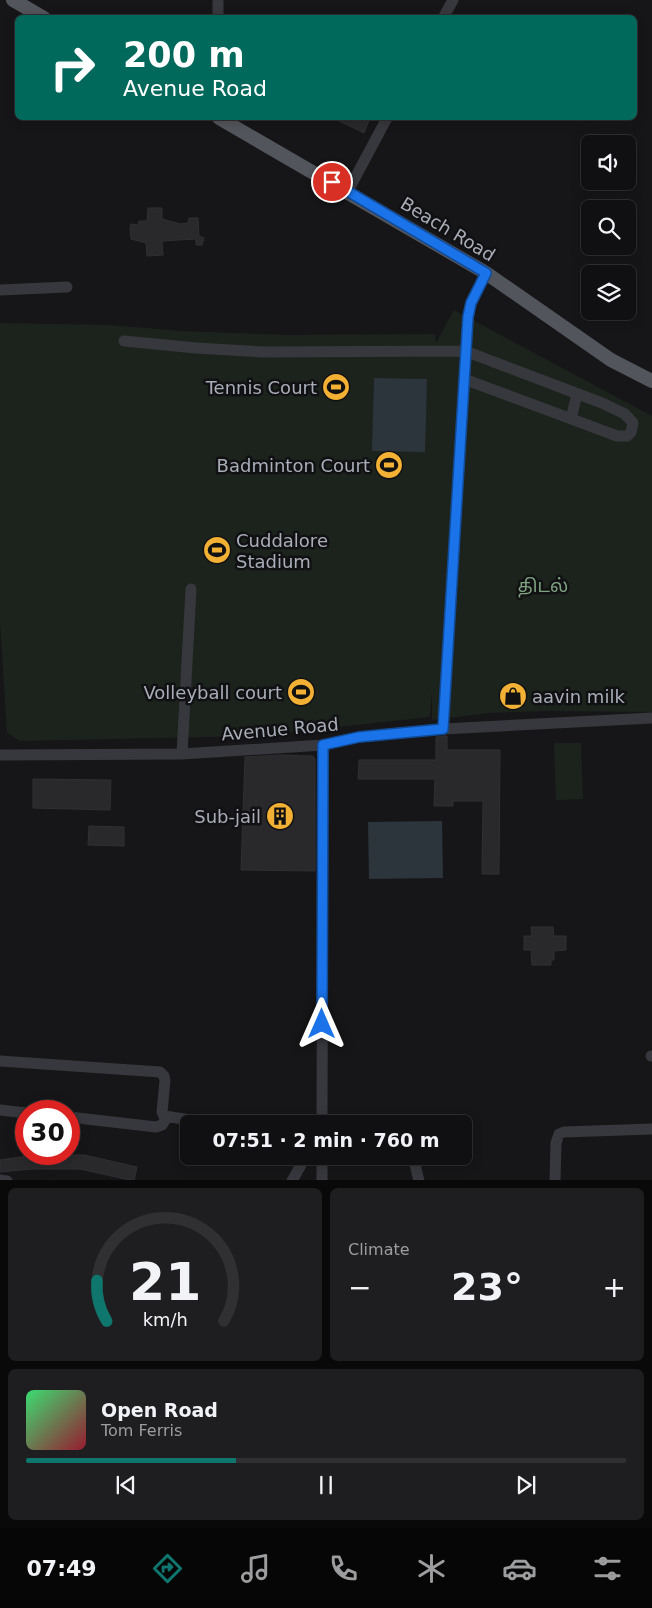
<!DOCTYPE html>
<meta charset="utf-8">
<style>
:root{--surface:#101012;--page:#1e1e20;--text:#f1f3f6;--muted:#9c9d9f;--line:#303032;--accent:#0f766e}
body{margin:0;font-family:"DejaVu Sans","Noto Sans Tamil",sans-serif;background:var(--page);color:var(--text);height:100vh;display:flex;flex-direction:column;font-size:19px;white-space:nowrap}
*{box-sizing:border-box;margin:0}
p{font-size:16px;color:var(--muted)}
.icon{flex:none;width:28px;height:28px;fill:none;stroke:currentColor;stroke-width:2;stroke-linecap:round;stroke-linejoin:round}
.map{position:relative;height:1180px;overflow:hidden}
.sheet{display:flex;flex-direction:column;gap:8px;padding:8px;background:#09090a;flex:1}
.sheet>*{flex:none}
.top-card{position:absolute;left:15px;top:15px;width:622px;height:105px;border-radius:8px;box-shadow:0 2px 12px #0003,0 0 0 1px var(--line);background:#00695c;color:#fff;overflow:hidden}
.tools{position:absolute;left:581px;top:135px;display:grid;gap:10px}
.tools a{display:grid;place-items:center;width:55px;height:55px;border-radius:8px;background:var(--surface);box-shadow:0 2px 12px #0003,0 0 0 1px var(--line);font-size:25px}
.speed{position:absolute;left:15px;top:1100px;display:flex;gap:10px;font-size:25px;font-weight:700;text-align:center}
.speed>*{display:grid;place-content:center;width:65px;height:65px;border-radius:50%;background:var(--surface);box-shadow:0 2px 12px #0003,0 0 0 1px var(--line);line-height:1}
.speed .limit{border:8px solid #d22;background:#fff;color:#111}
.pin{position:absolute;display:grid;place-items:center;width:42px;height:42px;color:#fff;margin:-21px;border:2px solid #fff;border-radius:50%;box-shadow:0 1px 5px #0007}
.me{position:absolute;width:55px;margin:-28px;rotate:0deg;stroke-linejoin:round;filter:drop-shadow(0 0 4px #0008)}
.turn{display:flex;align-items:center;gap:18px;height:105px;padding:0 25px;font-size:22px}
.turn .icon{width:65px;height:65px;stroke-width:2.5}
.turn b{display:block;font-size:35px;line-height:42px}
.big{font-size:38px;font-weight:800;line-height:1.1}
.sheet .tile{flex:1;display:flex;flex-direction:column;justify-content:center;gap:8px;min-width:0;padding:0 18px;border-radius:8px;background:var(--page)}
.sheet .dial{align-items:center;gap:0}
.dial svg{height:130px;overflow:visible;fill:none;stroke:var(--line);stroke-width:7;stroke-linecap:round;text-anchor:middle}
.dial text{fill:var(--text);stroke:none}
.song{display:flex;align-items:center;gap:15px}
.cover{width:60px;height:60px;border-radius:8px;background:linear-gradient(135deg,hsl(140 70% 55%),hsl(350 70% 35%))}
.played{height:5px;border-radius:2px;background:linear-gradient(90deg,var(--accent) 35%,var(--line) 35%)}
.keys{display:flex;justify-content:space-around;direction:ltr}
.heat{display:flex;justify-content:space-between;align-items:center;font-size:28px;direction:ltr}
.sheet .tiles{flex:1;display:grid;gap:8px;grid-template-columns:1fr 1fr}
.tile:last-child{grid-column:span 2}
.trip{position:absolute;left:180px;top:1115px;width:292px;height:50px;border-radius:8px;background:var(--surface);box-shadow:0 2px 12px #0003,0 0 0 1px var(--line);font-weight:800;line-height:50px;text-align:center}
.tab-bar{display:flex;height:80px;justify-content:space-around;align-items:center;background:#060607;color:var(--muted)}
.tab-bar .icon{width:35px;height:35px}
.tab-bar .selected{color:var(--accent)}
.tab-bar b{font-size:22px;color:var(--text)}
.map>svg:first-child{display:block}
</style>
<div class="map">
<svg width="652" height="1181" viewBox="0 0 652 1181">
<rect width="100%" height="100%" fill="#161618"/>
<path fill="#1c231d" d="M454 310 652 416V712L550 711 488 713 432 720V692L430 717 255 736 20 741 7 733 0 622V323L110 325 180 331 286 335 435 334 436 343Z
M554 743H581L583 799 556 800Z"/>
<path fill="#2c353c" d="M374 378 427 379 425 452 372 451Z
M442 821 443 878 369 879 368 822Z"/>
<path fill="#29292c" stroke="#303034" d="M333 118H370L364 133Z
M148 208H162V219L180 224 188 223 189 218H198L199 236 204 238 202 245H196V239L162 241 163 255 147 256 146 243 131 239 130 228 131 224 138 225 139 221H147Z
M444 736H447V750H500L499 874H482L483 801H453V806H434L435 779H358L359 760H436V737Z
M281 755 313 756 315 759V871L241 870 245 757Z
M33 779 111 780 110 810 33 808Z
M89 826 124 827V846L88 845Z
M531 927H553L554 936H566V950L554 951V960H551V965H532L531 950H524V936H532Z
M35 1155H84L137 1167 134 1181 80 1169H32L0 1172V1160Z"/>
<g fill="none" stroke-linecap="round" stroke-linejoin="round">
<path stroke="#37383d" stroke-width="11" d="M218 0V18
M443 18 453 0
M348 191 387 118
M0 290 67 287
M124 341 196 348 263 352 465 351 602 403 625 414 633 423 631 432 627 436H617L464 379
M571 419 577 394
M443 729 468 317 471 303 486 273
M182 754 191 589
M0 755 182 754 323 745 359 737 443 729 652 718
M651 1056H652
M0 1061 160 1072 164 1076 165 1080 162 1112 164 1116 217 1124
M0 1110 26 1113
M69 1117 156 1127 162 1125 167 1117
M322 1124 323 745
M322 1156V1181
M413 1156 419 1181
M0 1180 7 1181
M292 1181 306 1156
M555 1181 556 1143 559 1134 564 1132 652 1129"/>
<path stroke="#53555c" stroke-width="14" d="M13 0 44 18
M219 118 486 273 611 360 652 381"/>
</g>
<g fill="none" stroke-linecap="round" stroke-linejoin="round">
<g stroke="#114b97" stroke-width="12">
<path id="route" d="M322 1024 323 745 359 737 443 729 468 317 471 303 486 273 332 182"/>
</g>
<use href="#route" stroke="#1a73e8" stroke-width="9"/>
</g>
<defs>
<g id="stadium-disc" transform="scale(1.4375)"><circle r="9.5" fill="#f2b134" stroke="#111113"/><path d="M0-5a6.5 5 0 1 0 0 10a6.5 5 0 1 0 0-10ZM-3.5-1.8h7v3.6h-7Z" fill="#111"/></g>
<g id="shop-disc" transform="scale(1.4375)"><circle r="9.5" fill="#f2b134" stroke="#111113"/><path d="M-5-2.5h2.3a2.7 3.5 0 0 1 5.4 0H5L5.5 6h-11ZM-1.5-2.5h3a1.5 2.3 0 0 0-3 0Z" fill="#111"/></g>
<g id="building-disc" transform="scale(1.4375)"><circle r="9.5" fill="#f2b134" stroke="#111113"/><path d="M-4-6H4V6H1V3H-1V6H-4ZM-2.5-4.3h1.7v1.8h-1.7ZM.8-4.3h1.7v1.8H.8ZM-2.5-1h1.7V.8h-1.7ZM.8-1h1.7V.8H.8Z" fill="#111"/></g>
</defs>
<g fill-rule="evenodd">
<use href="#stadium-disc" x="336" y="387"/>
<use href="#stadium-disc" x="389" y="465"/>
<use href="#stadium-disc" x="217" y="550"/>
<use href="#stadium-disc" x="301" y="692"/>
<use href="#shop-disc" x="513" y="696"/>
<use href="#building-disc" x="280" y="816"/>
</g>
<g text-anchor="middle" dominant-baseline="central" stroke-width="5" stroke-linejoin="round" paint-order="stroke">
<g font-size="18" fill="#a8adb8" stroke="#111113">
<text transform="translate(448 229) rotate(31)">Beach Road</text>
<text transform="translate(280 729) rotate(-5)">Avenue Road</text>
</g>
<g font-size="18" fill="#a8adb8" stroke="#111113" text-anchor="end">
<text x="317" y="387">Tennis Court</text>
<text x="370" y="465">Badminton Court</text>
<text x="236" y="540" text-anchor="start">Cuddalore<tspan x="236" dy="21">Stadium</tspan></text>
<text x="282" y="692">Volleyball court</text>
<text x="532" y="696" text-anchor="start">aavin milk</text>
<text x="261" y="816">Sub-jail</text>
</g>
<g font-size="18" fill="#7fa381" stroke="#111113">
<text x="543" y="585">திடல்</text>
</g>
</g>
</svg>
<div class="tools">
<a><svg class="icon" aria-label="sound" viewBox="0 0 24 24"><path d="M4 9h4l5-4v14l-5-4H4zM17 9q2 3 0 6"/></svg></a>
<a><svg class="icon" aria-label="search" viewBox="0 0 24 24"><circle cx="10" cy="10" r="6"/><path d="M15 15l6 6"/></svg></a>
<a><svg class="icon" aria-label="layers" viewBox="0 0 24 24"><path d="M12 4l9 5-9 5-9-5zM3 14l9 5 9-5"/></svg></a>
</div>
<div class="speed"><div class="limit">30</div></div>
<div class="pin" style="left:332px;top:182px;background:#d93025"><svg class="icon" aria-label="arrive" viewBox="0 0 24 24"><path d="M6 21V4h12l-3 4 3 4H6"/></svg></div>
<svg class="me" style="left:322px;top:1024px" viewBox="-20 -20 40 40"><path d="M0-17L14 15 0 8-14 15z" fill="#1a73e8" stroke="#fff" stroke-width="4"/></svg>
<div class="trip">07:51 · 2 min · 760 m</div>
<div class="top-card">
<div class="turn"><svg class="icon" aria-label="right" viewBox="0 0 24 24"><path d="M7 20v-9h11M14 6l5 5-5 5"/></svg><div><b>200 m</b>Avenue Road</div></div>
</div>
</div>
<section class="sheet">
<div class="tiles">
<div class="tile dial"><svg viewBox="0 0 100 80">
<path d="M14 69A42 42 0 1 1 86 69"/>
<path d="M14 69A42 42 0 0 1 8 44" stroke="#0f766e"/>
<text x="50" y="56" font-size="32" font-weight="700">21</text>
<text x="50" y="72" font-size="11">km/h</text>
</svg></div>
<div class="tile"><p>Climate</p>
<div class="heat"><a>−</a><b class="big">23°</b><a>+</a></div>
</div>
<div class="tile">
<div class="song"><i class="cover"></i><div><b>Open Road</b><p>Tom Ferris</p></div></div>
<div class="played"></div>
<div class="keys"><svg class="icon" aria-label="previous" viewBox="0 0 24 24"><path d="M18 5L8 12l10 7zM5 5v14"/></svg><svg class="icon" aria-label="pause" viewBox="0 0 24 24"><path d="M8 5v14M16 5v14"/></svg><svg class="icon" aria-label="next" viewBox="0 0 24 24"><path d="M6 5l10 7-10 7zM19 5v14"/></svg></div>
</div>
</div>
</section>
<nav class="tab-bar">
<b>07:49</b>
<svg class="icon selected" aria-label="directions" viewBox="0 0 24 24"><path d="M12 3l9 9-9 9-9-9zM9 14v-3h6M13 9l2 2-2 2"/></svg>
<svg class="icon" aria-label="music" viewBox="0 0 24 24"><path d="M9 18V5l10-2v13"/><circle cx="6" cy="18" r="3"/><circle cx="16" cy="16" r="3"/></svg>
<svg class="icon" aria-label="phone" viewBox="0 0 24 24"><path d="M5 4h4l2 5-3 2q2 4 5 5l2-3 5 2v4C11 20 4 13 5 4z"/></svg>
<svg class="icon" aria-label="climate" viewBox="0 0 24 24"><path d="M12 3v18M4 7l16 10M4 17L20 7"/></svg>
<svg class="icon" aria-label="car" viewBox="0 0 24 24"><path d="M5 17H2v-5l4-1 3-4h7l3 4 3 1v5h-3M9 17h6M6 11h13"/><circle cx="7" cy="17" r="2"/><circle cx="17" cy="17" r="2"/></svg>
<svg class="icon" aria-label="filters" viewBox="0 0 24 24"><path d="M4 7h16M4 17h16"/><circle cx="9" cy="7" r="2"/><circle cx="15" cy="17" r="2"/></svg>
</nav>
